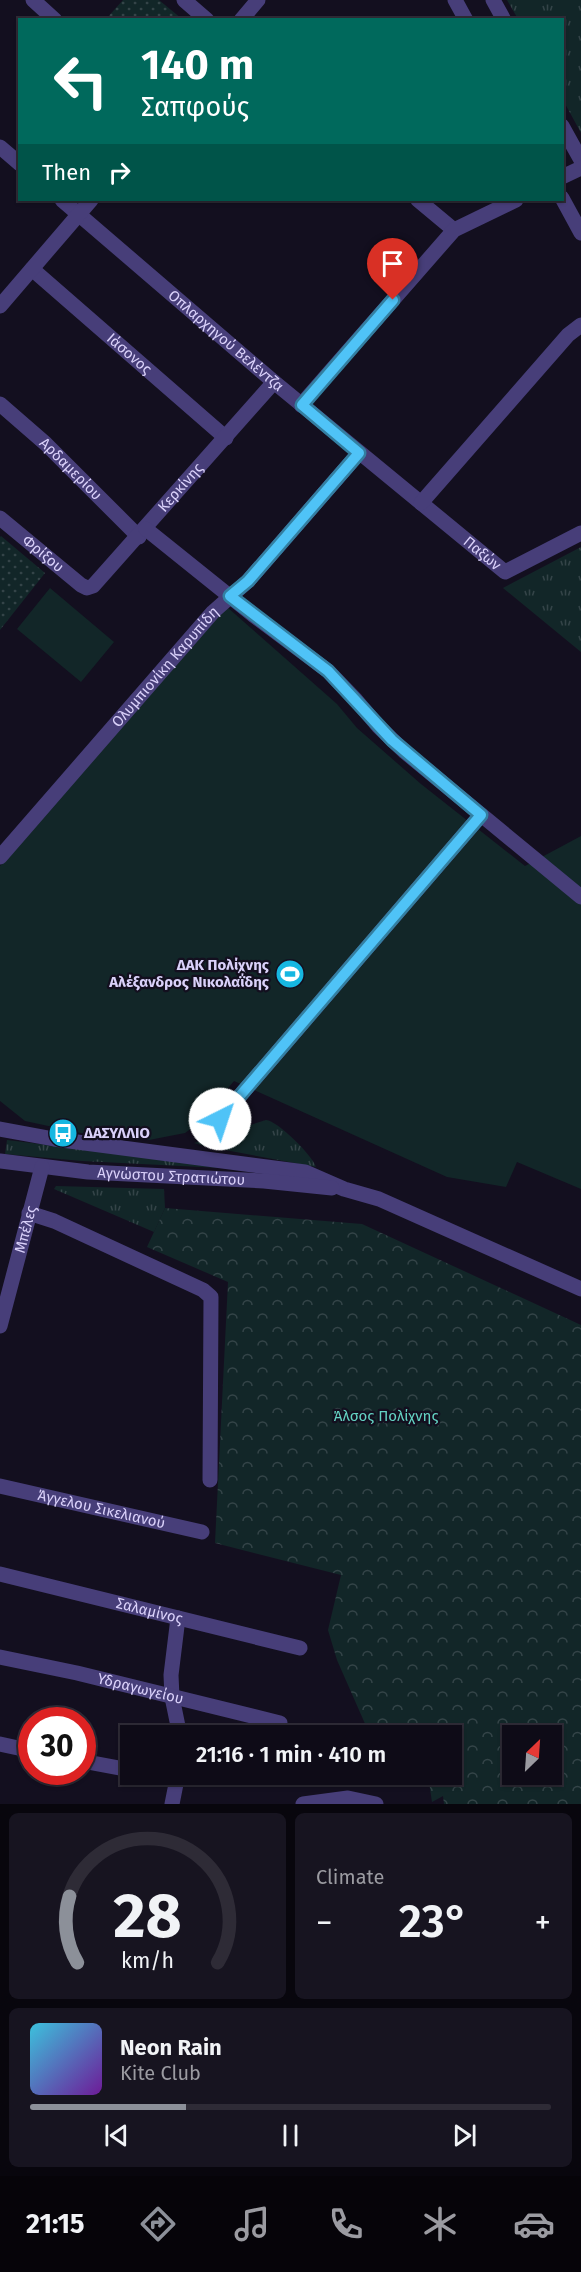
<!DOCTYPE html>
<meta charset="utf-8">
<style>
:root{--surface:#0e0b17;--page:#171420;--text:#f1f3f6;--muted:#9b9ba1;--line:#2e2b36;--accent:#8c9099}
body{margin:0;font-family:"Fira Sans",sans-serif;background:var(--page);color:var(--text);height:100vh;display:flex;flex-direction:column;font-size:22px;white-space:nowrap}
*{box-sizing:border-box;margin:0}
p{font-size:20px;color:var(--muted)}
.icon{flex:none;width:33px;height:33px;fill:none;stroke:currentColor;stroke-width:2;stroke-linecap:round;stroke-linejoin:round}
.map{position:relative;height:1804px;overflow:hidden}
.panel{display:flex;flex-direction:column;gap:9px;padding:9px;background:#08060d;flex:1}
.panel>*{flex:none}
.hud{position:absolute;left:18px;top:18px;width:546px;height:183px;border-radius:0px;box-shadow:0 2px 4px #0004,0 0 0 2px var(--line);background:#00695c;color:#fff;overflow:hidden}
.needle{width:39px;rotate:25deg}
.buttons{position:absolute;left:502px;top:1725px;display:grid;gap:12px}
.buttons a{display:grid;place-items:center;width:60px;height:60px;border-radius:0px;background:var(--surface);box-shadow:0 2px 4px #0004,0 0 0 2px var(--line);font-size:30px}
.speed{position:absolute;left:18px;top:1707px;display:flex;gap:12px;font-size:30px;font-weight:700;text-align:center}
.speed>*{display:grid;place-content:center;width:78px;height:78px;border-radius:50%;background:var(--surface);box-shadow:0 2px 4px #0004,0 0 0 2px var(--line);line-height:1}
.speed .limit{border:9px solid #d22;background:#fff;color:#111}
.pin{position:absolute;display:grid;place-items:center;width:51px;height:51px;color:#fff;margin:-62px -26px;border-radius:50% 50% 50% 0;rotate:-45deg;box-shadow:0 0 6px #0007}
.pin .icon{rotate:45deg}
.me{position:absolute;width:66px;margin:-33px;rotate:41deg;stroke-linejoin:round;filter:drop-shadow(0 0 4px #0008)}
.turn{display:flex;align-items:center;gap:21px;height:126px;padding:0 24px;font-size:27px}
.turn .icon{width:78px;height:78px;stroke-width:2.5}
.turn b{display:block;font-size:42px;line-height:51px}
.then{display:flex;align-items:center;height:57px;padding:0 24px;background:#0003;gap:12px;font-size:22px}
.big{font-size:45px;font-weight:600;line-height:1.1}
.panel .widget{flex:1;display:flex;flex-direction:column;justify-content:center;gap:9px;min-width:0;padding:0 21px;border-radius:9px;background:var(--page)}
.panel .dial{align-items:center;gap:0}
.dial svg{height:156px;overflow:visible;fill:none;stroke:var(--line);stroke-width:7;stroke-linecap:round;text-anchor:middle}
.dial text{fill:var(--text);stroke:none}
.song{display:flex;align-items:center;gap:18px}
.cover{width:72px;height:72px;border-radius:9px;background:linear-gradient(135deg,hsl(190 70% 55%),hsl(280 70% 35%))}
.played{height:6px;border-radius:3px;background:linear-gradient(90deg,var(--accent) 30%,var(--line) 30%)}
.keys{display:flex;justify-content:space-around;direction:ltr}
.heat{display:flex;justify-content:space-between;align-items:center;font-size:33px;direction:ltr}
.panel .tiles{flex:1;display:grid;gap:9px;grid-template-columns:1fr 1fr}
.widget:last-child{grid-column:span 2}
.trip{position:absolute;left:120px;top:1725px;width:342px;height:60px;border-radius:0px;background:var(--surface);box-shadow:0 2px 4px #0004,0 0 0 2px var(--line);font-weight:600;line-height:60px;text-align:center}
.menu{display:flex;height:96px;justify-content:space-around;align-items:center;background:#060409;color:var(--muted)}
.menu .icon{width:42px;height:42px}
.menu .on{color:var(--accent)}
.menu b{font-size:27px;color:var(--text)}
.map>svg:first-child{display:block}
</style>
<div class="map">
<svg width="581" height="1804" viewBox="0 0 581 1804">
<defs>
<pattern id="grass-tufts" width="24" height="20" patternUnits="userSpaceOnUse" patternTransform="scale(1.5)"><rect width="24" height="20" fill="#122628"/><path d="M3 7l-1-3M5 7V3M7 7l1-3M15 17l-1-3M17 17v-4M19 17l1-3" fill="none" stroke="#344448"/></pattern>
<pattern id="forest-crowns" width="20" height="18" patternUnits="userSpaceOnUse" patternTransform="scale(1.5)"><rect width="20" height="18" fill="#122628"/><path d="M2 6a3 3 0 1 1 6 0M12 15a3 3 0 1 1 6 0" fill="none" stroke="#344448"/></pattern>
<pattern id="park-dots" width="8" height="8" patternUnits="userSpaceOnUse" patternTransform="scale(1.5)"><rect width="8" height="8" fill="#122628"/><path d="M2 2h.1M6 6h.1" fill="none" stroke="#344448" stroke-width="1.8" stroke-linecap="round"/></pattern>
</defs>
<rect width="100%" height="100%" fill="#130f1f"/>
<path fill="url(#grass-tufts)" d="M507 0H581V133L563 100 562 20 518 19Z
M581 547V652L503 588Z
M266 1120C278 1121 312 1155 316 1167L204 1146 194 1143Z
M7 1140 221 1166V1168L82 1161 5 1154Z
M56 1186 164 1189 165 1208 154 1232 54 1189Z"/>
<path fill="url(#forest-crowns)" fill-rule="evenodd" d="M165 1208 362 1224 581 1325V1804H444L443 1796 432 1802 428 1775 452 1774V1736L370 1735 337 1660 328 1630 341 1575 215 1543 228 1282 147 1247ZM513 1736H552V1774H513Z"/>
<path fill="url(#park-dots)" d="M123 0H159L182 19H106Z
M1 536 45 573 0 630V537Z"/>
<path fill="#122628" d="M50 588 114 642 81 682 17 629Z
M227 607 337 704 357 728 421 784 525 866 581 836V1189L517 1162 506 1187 447 1177 234 1081 199 1123 185 1133 149 1140 81 1133 25 1121 0 1101V866Z"/>
<g fill="none" stroke-linecap="round" stroke-linejoin="round">
<g stroke="#473e79" stroke-width="15">
<path d="M33 0 55 20"/>
<path d="M184 0 207 20"/>
<path d="M455 0 466 20"/>
<path d="M493 0 504 20"/>
<path d="M241 20 258 0"/>
<path d="M562 126 581 160"/>
<path d="M0 147 20 164"/>
<path d="M562 177 581 168"/>
<path d="M562 198 581 233"/>
<path id="s1" d="M62 200 274 382 505 572 581 533"/>
<path d="M418 200 454 230"/>
<path id="s2" d="M32 269 226 438"/>
<path d="M0 306 91 200"/>
<path id="s3" d="M0 404 46 444 139 537"/>
<path d="M301 405 454 230 516 200"/>
<path d="M421 503 568 335 581 325"/>
<path id="s4" d="M0 518 81 585 87 588 93 586 274 382"/>
<path d="M146 529 253 615 328 671 356 700 378 726 405 752 581 897"/>
<path id="s5" d="M0 857 213 612 248 581 359 453"/>
<path d="M220 1119 481 815"/>
<path d="M0 1129 54 1139 305 1172 344 1189 379 1199 581 1289"/>
<path id="s6" d="M0 1161 88 1172 264 1181 332 1188"/>
<path d="M29 1213 54 1221 203 1290 211 1297 210 1480"/>
<path id="s7" d="M0 1326 42 1167"/>
<path id="s8" d="M0 1486 202 1532"/>
<path id="s9" d="M0 1574 300 1648"/>
<path d="M178 1618 171 1675 172 1697 180 1736"/>
<path id="s10" d="M0 1657 77 1673 280 1723"/>
<path d="M0 1744 32 1751"/>
<path d="M82 1761 130 1770"/>
<path d="M153 1774 177 1779"/>
<path d="M172 1804 178 1774"/>
<path d="M303 1804 348 1798 376 1804"/>
</g>
</g>
<g fill="none" stroke-linecap="round" stroke-linejoin="round">
<g stroke="#337fa1" stroke-width="15">
<path id="route" d="M220 1119 481 815 392 740 328 671 230 596 248 581 359 453 302 405 393 300"/>
</g>
<use href="#route" stroke="#4fc3f7" stroke-width="10"/>
</g>
<defs>
<g id="stadium-disc" transform="scale(1.5)"><circle r="9.5" fill="#16b7e1" stroke="#130f1f"/><path d="M0-5a6.5 5 0 1 0 0 10a6.5 5 0 1 0 0-10ZM-3.5-1.8h7v3.6h-7Z" fill="#fff"/></g>
<g id="bus-disc" transform="scale(1.5)"><circle r="9.5" fill="#16b7e1" stroke="#130f1f"/><path d="M-5-6H5V4H4V6H2V4H-2V6H-4V4H-5ZM-3.5-4V0h7V-4ZM-3.5 1.2v1.5H-2V1.2ZM2 1.2v1.5H3.5V1.2Z" fill="#fff"/></g>
</defs>
<g fill-rule="evenodd">
<use href="#stadium-disc" x="290" y="974"/>
<use href="#bus-disc" x="63" y="1133"/>
</g>
<g text-anchor="middle" dominant-baseline="central" stroke-width="4.5" stroke-linejoin="round" paint-order="stroke">
<g font-size="15" fill="#dad1fa" stroke="#130f1f">
<text stroke="none"><textPath href="#s1" startOffset="216">Οπλαρχηγού Βελέντζα</textPath></text>
<text stroke="none"><textPath href="#s2" startOffset="129">Ιάσoνος</textPath></text>
<text stroke="none"><textPath href="#s3" startOffset="96">Αρδαμερίου</textPath></text>
<text stroke="none"><textPath href="#s4" startOffset="250">Κερκίνης</textPath></text>
<text stroke="none"><textPath href="#s1" startOffset="549">Παξών</textPath></text>
<text stroke="none"><textPath href="#s4" startOffset="56">Φρίξου</textPath></text>
<text stroke="none"><textPath href="#s5" startOffset="252">Ολυμπιονίκη Καρυπίδη</textPath></text>
<text stroke="none"><textPath href="#s6" startOffset="172">Αγνώστου Στρατιώτου</textPath></text>
<text stroke="none"><textPath href="#s7" startOffset="100">Μπέλες</textPath></text>
<text stroke="none"><textPath href="#s8" startOffset="104">Άγγελου Σικελιανού</textPath></text>
<text stroke="none"><textPath href="#s9" startOffset="154">Σαλαμίνος</textPath></text>
<text stroke="none"><textPath href="#s10" startOffset="144">Υδραγωγείου</textPath></text>
</g>
<g font-size="15" font-weight="bold" fill="#dad1fa" stroke="#130f1f" text-anchor="end">
<text x="269" y="965">ΔΑΚ Πολίχνης<tspan x="269" dy="17">Αλέξανδρος Νικολαΐδης</tspan></text>
<text x="84" y="1133" text-anchor="start">ΔΑΣΥΛΛΙΟ</text>
</g>
<g font-size="15" fill="#64d3c3" stroke="#130f1f">
<text x="386" y="1416">Άλσος Πολίχνης</text>
</g>
</g>
</svg>
<div class="buttons">
<a><svg class="needle" viewBox="-14 -14 28 28"><path d="M0-13l5 13h-10z" fill="#e53935"/><path d="M0 13l5-13h-10z" fill="#9b9ba1"/></svg></a>
</div>
<div class="speed"><div class="limit">30</div></div>
<div class="pin" style="left:393px;top:300px;background:#d93025"><svg class="icon" aria-label="arrive" viewBox="0 0 24 24"><path d="M6 21V4h12l-3 4 3 4H6"/></svg></div>
<svg class="me" style="left:220px;top:1119px" viewBox="-20 -20 40 40"><circle r="19" fill="#fff"/><path d="M0-13L10 11 0 6-10 11z" fill="#4fc3f7"/></svg>
<div class="trip">21:16 · 1 min · 410 m</div>
<div class="hud">
<div class="turn"><svg class="icon" aria-label="left" viewBox="0 0 24 24"><path d="M17 20v-9H6M10 6l-5 5 5 5"/></svg><div><b>140 m</b>Σαπφούς</div></div>
<div class="then">Then<svg class="icon" aria-label="right" viewBox="0 0 24 24"><path d="M7 20v-9h11M14 6l5 5-5 5"/></svg></div>
</div>
</div>
<section class="panel">
<div class="tiles">
<div class="widget dial"><svg viewBox="0 0 100 80">
<path d="M14 69A42 42 0 1 1 86 69"/>
<path d="M14 69A42 42 0 0 1 10 35" stroke="#8c9099"/>
<text x="50" y="56" font-size="32" font-weight="700">28</text>
<text x="50" y="72" font-size="11">km/h</text>
</svg></div>
<div class="widget"><p>Climate</p>
<div class="heat"><a>−</a><b class="big">23°</b><a>+</a></div>
</div>
<div class="widget">
<div class="song"><i class="cover"></i><div><b>Neon Rain</b><p>Kite Club</p></div></div>
<div class="played"></div>
<div class="keys"><svg class="icon" aria-label="previous" viewBox="0 0 24 24"><path d="M18 5L8 12l10 7zM5 5v14"/></svg><svg class="icon" aria-label="pause" viewBox="0 0 24 24"><path d="M8 5v14M16 5v14"/></svg><svg class="icon" aria-label="next" viewBox="0 0 24 24"><path d="M6 5l10 7-10 7zM19 5v14"/></svg></div>
</div>
</div>
</section>
<nav class="menu">
<b>21:15</b>
<svg class="icon on" aria-label="directions" viewBox="0 0 24 24"><path d="M12 3l9 9-9 9-9-9zM9 14v-3h6M13 9l2 2-2 2"/></svg>
<svg class="icon" aria-label="music" viewBox="0 0 24 24"><path d="M9 18V5l10-2v13"/><circle cx="6" cy="18" r="3"/><circle cx="16" cy="16" r="3"/></svg>
<svg class="icon" aria-label="phone" viewBox="0 0 24 24"><path d="M5 4h4l2 5-3 2q2 4 5 5l2-3 5 2v4C11 20 4 13 5 4z"/></svg>
<svg class="icon" aria-label="climate" viewBox="0 0 24 24"><path d="M12 3v18M4 7l16 10M4 17L20 7"/></svg>
<svg class="icon" aria-label="car" viewBox="0 0 24 24"><path d="M5 17H2v-5l4-1 3-4h7l3 4 3 1v5h-3M9 17h6M6 11h13"/><circle cx="7" cy="17" r="2"/><circle cx="17" cy="17" r="2"/></svg>
</nav>
